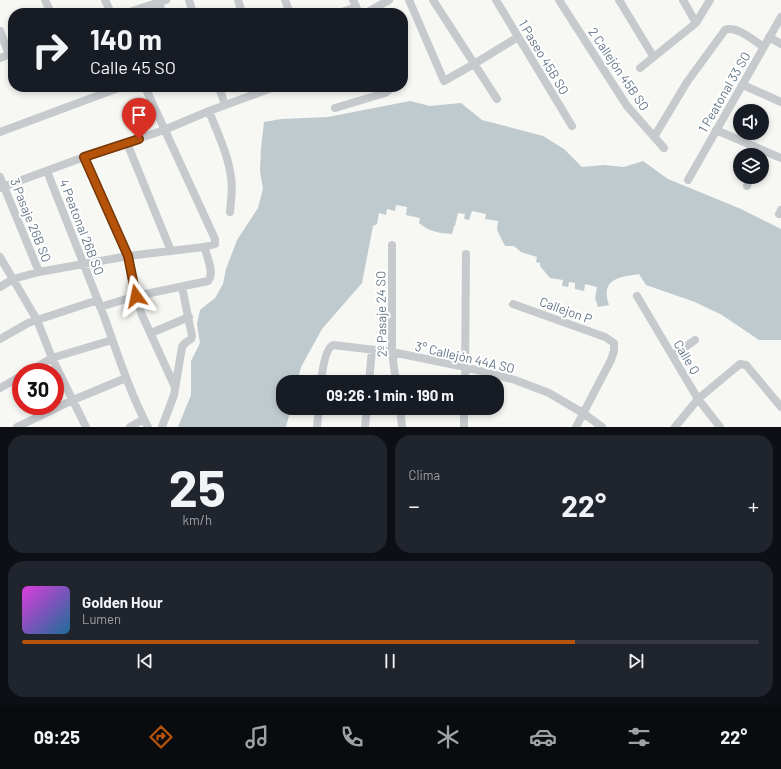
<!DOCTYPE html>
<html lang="es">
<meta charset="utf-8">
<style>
:root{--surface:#171b24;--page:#20242c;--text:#f1f3f6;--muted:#9ea1a6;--line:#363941;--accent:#b45309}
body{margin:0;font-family:Barlow,sans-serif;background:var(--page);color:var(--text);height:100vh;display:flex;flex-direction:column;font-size:15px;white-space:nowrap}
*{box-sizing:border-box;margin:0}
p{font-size:13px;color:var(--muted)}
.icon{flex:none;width:22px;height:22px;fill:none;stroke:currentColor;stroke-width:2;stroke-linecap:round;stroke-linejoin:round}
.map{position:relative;height:427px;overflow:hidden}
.details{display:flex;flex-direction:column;gap:8px;padding:8px;background:#0d0f14;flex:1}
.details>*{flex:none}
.banner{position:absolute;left:8px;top:8px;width:400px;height:84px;border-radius:16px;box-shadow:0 2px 6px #0003;background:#171b24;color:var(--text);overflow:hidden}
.fabs{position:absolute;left:733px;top:104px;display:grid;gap:8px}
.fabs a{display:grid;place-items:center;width:36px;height:36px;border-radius:50%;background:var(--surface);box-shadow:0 2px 6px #0003;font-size:20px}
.speed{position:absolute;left:12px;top:363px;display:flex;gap:8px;font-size:20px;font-weight:700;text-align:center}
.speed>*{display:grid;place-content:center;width:52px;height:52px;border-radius:50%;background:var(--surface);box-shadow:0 2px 6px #0003;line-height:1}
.speed .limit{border:6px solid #d22;background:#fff;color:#111}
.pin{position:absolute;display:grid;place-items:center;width:34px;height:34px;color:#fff;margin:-41px -17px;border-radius:50% 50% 50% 0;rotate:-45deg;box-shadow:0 0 4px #0007}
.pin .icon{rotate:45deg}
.me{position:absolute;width:44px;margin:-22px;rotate:348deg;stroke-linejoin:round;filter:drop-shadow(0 0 3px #0008)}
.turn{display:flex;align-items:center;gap:14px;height:84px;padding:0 16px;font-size:18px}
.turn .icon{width:52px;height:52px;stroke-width:2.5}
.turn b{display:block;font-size:28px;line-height:34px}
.big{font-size:30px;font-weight:700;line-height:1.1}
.details .tile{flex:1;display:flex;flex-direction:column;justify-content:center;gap:6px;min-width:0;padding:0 14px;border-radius:16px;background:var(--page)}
.details .dial{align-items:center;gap:0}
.dial b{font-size:52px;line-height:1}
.song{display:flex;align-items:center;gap:12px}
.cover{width:48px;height:48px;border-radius:6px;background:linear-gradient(135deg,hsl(300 70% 55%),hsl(200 70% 35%))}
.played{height:4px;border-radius:2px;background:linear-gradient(90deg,var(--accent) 75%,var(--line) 75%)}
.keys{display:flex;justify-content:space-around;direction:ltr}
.heat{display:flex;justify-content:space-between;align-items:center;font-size:22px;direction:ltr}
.details .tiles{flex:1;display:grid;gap:8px;grid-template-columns:1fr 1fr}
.tile:last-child{grid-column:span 2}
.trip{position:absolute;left:276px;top:375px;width:228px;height:40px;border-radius:16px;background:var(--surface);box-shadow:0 2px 6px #0003;font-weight:700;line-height:40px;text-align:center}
.tab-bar{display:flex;height:64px;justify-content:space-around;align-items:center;background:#090b0e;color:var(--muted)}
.tab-bar .icon{width:28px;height:28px}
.tab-bar .selected{color:var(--accent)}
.tab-bar b{font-size:18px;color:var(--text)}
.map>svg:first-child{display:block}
</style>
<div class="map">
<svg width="781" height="427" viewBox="0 0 781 427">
<rect width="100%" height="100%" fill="#f7f7f4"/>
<path fill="#bfcacf" d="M410 101 430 106 461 103 482 120 543 136 564 149 582 167 604 165 624 167 643 161 668 179 741 209 781 229V340H759L722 315 695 302 646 285 639 274C619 277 600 279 609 305L598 307 595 298 597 287 585 284 584 291 575 289V283L569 282 568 287 562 286 563 280 550 278 540 266V263L536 262 537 257 521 252 514 246H505L497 230 498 221 485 219 486 214 472 211 469 220 464 219 465 214 458 213 455 226H454L452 234C439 233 430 232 419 223L420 218 406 215 407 207 396 205 395 211 387 209 386 215 379 213 377 224 373 226 362 283 322 329 301 367 297 382H283V408H291L286 427H178L191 395V361L200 343 197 324 200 310 215 298 223 284 226 269 237 240 258 208 263 189 260 171 261 148 264 122 281 119 328 117Z"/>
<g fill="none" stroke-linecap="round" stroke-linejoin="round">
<path stroke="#c6cacd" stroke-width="8" d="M45 0 51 13
M105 0 111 13
M189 0 193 13
M238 0 242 13
M285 0 290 13
M353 0 359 13
M409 0 444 81 474 64 518 37
M433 0 497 99
M496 0 572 126
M559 0 627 106 664 148
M619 0 653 56
M683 0 696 23
M159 2 162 13
M126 13 166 0
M339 13 356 7
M366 13 389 0
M0 31 9 55
M769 37 781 44
M0 58 13 53
M640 68 696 23 710 0
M743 85 781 102
M219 87 225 105
M335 108 385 93 389 90 390 87
M209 111C217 132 228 154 231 177 233 188 231 200 230 212
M716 130 781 158
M0 132 121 87
M654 137 687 82 725 30C736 25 754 41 764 47
M127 143 171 251
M84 157 128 256 136 296 142 315 175 387
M47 171C66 220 86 269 105 319 118 355 130 393 148 427
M0 177 39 272
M688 180 781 17
M747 186 750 177
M0 188 84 157 164 130 209 111 274 87
M779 214 781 210
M392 245V352L396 382
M0 257 37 320 52 358 86 427
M0 287 13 279 39 272 128 256 204 247 215 244V239L145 87
M637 296 698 399 720 427
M513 304 605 337 614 343V351L611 360 576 427
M100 307 136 296 208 281C215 274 207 256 204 247
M151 333 189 317
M0 339 28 323 98 300
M673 356 695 340
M28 372 52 358 112 340
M321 382C322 373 325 349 333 345L392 352 465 367 515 380 549 393 583 413 602 427
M369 382 372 350
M465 382 466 254
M0 388 21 376
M400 408 402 427
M17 427 73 400 126 378
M130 427 144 419
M162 427 174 395 182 347 185 343 191 339 192 336 182 287
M317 427 319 408
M365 427 367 408
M464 427V408
M675 427 698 399 740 364 746 365 781 407"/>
</g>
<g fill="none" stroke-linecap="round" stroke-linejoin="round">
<g stroke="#753606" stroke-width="10">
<path id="route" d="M136 296 128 256 84 157 139 139"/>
</g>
<use href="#route" stroke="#b45309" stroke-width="7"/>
</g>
<g text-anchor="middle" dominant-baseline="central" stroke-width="4" stroke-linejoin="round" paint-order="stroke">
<g font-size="13" fill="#647687" stroke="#fff">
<text transform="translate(544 57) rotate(59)">1 Paseo 45B SO</text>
<text transform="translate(619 69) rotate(56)">2 Callejón 45B SO</text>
<text transform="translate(724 92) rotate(-60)">1 Peatonal 33 SO</text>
<text transform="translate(31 220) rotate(68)">3 Pasaje 26B SO</text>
<text transform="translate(82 227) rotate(69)">4 Peatonal 26B SO</text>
<text transform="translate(566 310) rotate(20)">Callejon P</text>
<text transform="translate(381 314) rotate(-91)">2º Pasaje 24 SO</text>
<text transform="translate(465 357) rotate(13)">3° Callejón 44A SO</text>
<text transform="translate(687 357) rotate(59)">Calle Q</text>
</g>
</g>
</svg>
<div class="fabs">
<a><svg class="icon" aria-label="sound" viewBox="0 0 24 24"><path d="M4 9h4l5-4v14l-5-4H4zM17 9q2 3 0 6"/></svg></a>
<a><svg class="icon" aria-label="layers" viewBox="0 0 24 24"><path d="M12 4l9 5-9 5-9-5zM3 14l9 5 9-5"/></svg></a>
</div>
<div class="speed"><div class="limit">30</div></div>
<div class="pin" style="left:139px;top:139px;background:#d93025"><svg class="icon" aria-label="arrive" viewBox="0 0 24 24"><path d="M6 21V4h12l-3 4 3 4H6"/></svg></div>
<svg class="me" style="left:136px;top:296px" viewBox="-20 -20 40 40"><path d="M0-17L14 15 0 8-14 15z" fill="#b45309" stroke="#fff" stroke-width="4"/></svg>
<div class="trip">09:26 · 1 min · 190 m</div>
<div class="banner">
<div class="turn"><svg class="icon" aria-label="right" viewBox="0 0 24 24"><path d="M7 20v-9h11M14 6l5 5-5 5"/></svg><div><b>140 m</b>Calle 45 SO</div></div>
</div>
</div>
<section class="details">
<div class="tiles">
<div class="tile dial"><b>25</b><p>km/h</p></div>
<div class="tile"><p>Clima</p>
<div class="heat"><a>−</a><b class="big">22°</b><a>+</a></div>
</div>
<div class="tile">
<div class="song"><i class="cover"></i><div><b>Golden Hour</b><p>Lumen</p></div></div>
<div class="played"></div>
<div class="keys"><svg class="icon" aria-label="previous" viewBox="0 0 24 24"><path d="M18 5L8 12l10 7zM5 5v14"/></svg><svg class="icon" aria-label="pause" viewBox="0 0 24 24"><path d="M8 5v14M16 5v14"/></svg><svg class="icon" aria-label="next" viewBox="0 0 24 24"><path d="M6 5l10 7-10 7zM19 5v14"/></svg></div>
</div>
</div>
</section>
<nav class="tab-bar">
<b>09:25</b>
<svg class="icon selected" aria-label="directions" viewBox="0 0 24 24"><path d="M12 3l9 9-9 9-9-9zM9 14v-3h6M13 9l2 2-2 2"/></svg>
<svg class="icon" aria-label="music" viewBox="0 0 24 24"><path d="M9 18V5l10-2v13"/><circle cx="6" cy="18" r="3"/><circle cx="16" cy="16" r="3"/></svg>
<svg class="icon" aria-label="phone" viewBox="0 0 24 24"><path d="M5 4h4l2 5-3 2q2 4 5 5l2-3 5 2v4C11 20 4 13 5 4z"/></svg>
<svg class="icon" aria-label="climate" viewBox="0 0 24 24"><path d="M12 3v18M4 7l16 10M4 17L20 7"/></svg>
<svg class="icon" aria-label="car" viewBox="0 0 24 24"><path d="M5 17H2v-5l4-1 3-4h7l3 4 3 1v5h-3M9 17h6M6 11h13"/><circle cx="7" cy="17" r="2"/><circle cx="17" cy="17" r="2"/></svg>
<svg class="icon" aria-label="filters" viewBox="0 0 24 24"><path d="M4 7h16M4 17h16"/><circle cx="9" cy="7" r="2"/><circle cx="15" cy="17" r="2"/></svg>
<b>22°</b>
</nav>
